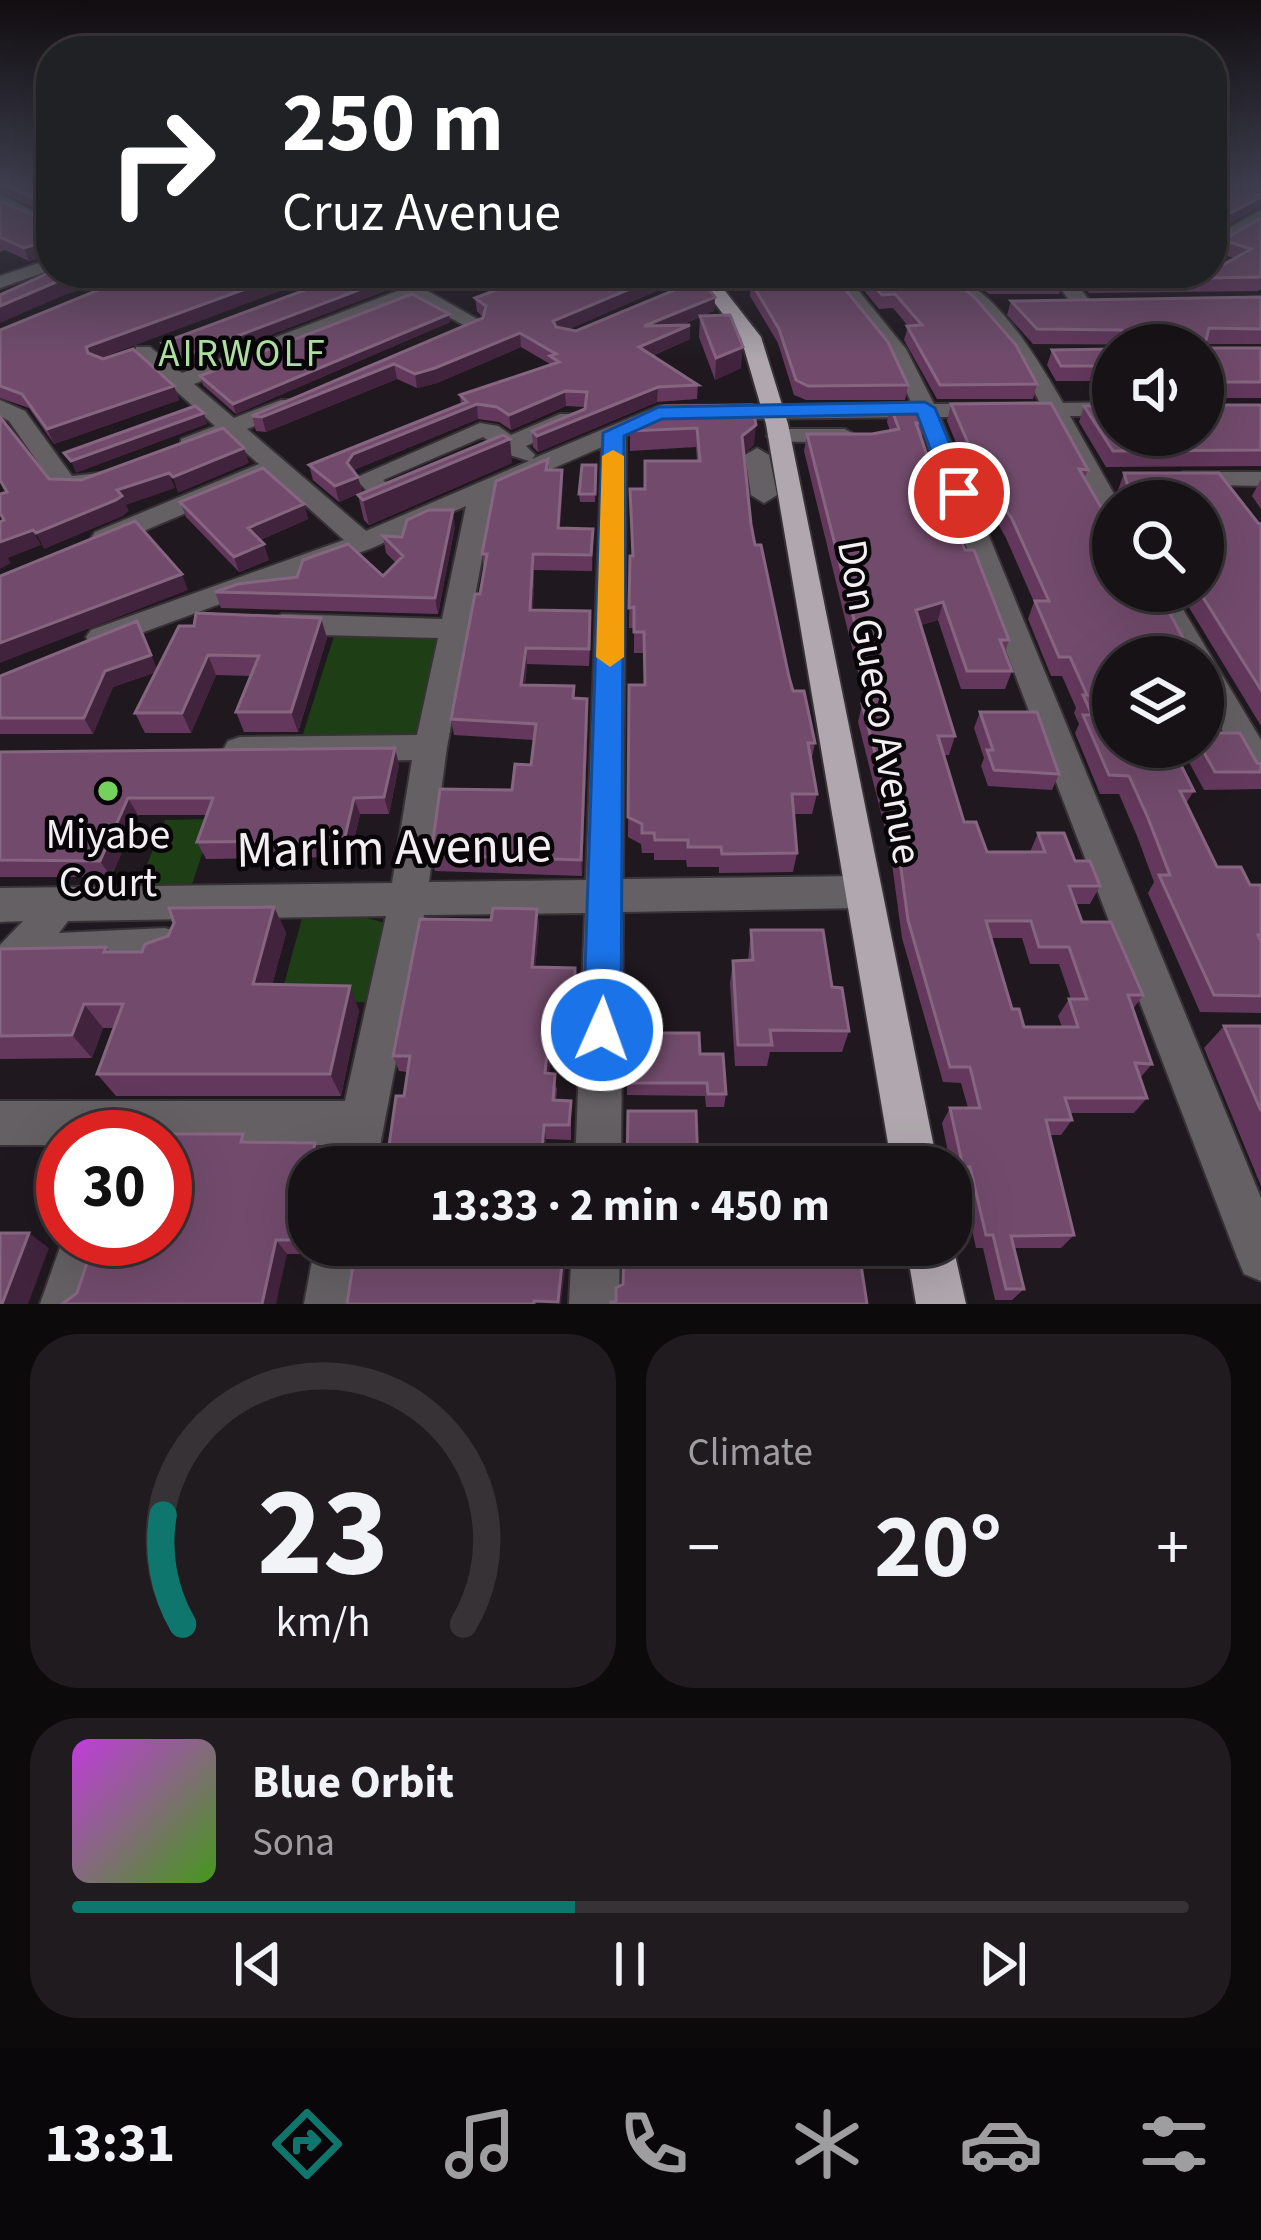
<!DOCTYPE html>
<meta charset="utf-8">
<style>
:root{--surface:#171216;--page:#201b1f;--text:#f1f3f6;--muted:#9e9ea1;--line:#363235;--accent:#0f766e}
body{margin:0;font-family:"Source Sans 3",sans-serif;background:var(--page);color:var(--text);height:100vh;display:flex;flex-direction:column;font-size:45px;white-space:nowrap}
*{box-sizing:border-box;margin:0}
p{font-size:39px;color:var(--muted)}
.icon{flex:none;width:66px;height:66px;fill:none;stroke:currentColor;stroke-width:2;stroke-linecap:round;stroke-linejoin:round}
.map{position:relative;height:1304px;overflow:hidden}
.sheet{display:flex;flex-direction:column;gap:30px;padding:30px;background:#0d0a0c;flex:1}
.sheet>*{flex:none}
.top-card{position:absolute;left:36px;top:36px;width:1191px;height:252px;border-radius:48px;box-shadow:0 12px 48px #0002,0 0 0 3px var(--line);background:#202124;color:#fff;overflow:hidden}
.controls{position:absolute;left:1092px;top:324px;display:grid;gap:24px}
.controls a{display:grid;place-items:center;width:132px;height:132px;border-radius:50%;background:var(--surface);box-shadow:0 12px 48px #0002,0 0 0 3px var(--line);font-size:60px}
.speed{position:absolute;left:36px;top:1110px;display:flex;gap:24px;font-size:60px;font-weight:700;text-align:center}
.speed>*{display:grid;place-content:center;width:156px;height:156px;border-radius:50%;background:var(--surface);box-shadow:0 12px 48px #0002,0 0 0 3px var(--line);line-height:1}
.speed .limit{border:18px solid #d22;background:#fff;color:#111}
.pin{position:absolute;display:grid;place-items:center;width:102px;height:102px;color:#fff;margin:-51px;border:6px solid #fff;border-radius:50%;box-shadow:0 3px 12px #0007}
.me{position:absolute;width:132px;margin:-66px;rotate:2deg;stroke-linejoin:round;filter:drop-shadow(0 0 9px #0008)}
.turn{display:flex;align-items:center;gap:42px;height:252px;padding:0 48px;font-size:54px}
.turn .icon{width:156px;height:156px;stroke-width:2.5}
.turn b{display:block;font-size:84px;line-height:102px}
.big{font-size:90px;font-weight:700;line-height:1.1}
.sheet .widget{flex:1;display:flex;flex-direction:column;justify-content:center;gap:18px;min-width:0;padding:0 42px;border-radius:48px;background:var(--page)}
.sheet .dial{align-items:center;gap:0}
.dial svg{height:312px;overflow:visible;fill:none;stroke:var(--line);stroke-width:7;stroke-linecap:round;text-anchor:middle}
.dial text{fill:var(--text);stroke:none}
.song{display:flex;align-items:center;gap:36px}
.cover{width:144px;height:144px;border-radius:18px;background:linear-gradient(135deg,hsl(290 70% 55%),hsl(100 70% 35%))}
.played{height:12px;border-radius:6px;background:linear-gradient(90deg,var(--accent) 45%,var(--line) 45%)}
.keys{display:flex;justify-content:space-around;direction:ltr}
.heat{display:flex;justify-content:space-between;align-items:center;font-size:66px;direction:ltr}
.sheet .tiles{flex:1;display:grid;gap:30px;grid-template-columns:1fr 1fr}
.widget:last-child{grid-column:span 2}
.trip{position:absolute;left:288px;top:1146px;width:684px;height:120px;border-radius:48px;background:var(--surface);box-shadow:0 12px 48px #0002,0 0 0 3px var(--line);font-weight:700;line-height:120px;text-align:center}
.menu{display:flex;height:192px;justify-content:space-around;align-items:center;background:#090709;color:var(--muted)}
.menu .icon{width:84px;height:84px}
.menu .on{color:var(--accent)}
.menu b{font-size:54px;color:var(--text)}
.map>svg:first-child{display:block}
</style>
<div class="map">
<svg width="1261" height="1304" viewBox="0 0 1261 1304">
<rect width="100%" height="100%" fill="#1f181e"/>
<path fill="#1e3e16" d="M336 630 429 632 444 639 421 736 302 737Z
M214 819 192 884H139L165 820Z
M364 917 385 923 374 1002 279 1003 302 918Z"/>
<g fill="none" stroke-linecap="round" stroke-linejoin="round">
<g stroke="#383237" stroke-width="4">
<path id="minor" d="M0 194 51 220V232L0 206Z
M1261 210V222L1212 251V238Z
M51 259V270L0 288V276Z
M373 273H396L486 324 469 328 414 298 194 384 234 418 281 400H297V410L247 429 366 531 529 461 506 454 483 464H467V454L492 443 483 437 383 480 398 496 385 504 376 501 355 478 480 423 498 426 511 435 560 414H576V424L526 446 535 455 532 459 659 406 912 404 889 354 825 273H844L906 349 934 404 1040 403 1016 357 975 309 935 273C988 273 1038 360 1063 403L1113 402V416H1070L1118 501H1113V522L1100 514 1048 416 940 417 1261 1198V1281L1244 1274 1237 1257 917 417 663 420 626 436 623 879 862 876 875 881 881 892 875 903 862 908 623 912 621 1167H575L585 913 424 915 376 1167H330L335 1145H165V1137H63V1145H0V1101H345L386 916 68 921 59 933 165 928 179 933 185 946 179 959 165 964 67 966 53 961 48 949 14 982 0 987V945L23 921 0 922V888L392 883 412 760 240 763 228 759 223 750 228 741 240 737 417 735 438 638 282 634 267 624 282 614 442 619 466 506 372 548 111 644H91L86 637 91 630 344 540 273 476 113 544H95L91 538 95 532 259 464 228 437 197 449H181V439L215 426 136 355V347H150L182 373 400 290ZM602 447 586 880 429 882 447 747 494 494Z
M1049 273H1068L1092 304 1089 308H1075Z
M0 400 25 411 72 476 108 472V482L57 490 9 421 0 416Z
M779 429H845L857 436 845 443 771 441 767 436Z
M757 448 769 455 777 495 764 503 751 495 745 455Z
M1183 472H1261V486L1174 484 1171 479Z
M1144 591H1172L1261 740V782L1249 778 1203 696V657H1181Z
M63 1239H111L90 1304H40Z
M315 1245H363L354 1304H304Z
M572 1245H620L619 1304H569Z"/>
</g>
<g stroke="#383237" stroke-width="4">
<path id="major" d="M692 273H711L761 337 788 424 938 1167H892L766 424 741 338Z
M951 1237 966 1304H916L906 1245H951Z"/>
</g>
<use href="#minor" fill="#646063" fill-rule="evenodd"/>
<use href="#major" fill="#b0a8ae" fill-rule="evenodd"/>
</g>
<path fill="#63385c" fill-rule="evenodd" d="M0 179H51V256L50 255 29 261 5 250 0 252V201L49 222V214L0 193Z
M1261 218V289L1258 291 1089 293 1074 273H1212L1235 258 1218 253 1223 240Z
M140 273H328L100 358 174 386 179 400 54 444 29 408 0 398V330Z
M488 273H689V277L568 329 576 331 715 297 714 311 701 316 741 368 715 380 699 337 700 317 679 326 690 339 652 356 698 385 697 399 657 402 538 452 533 447 532 431 585 409V407L566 406 511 430 499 422 478 419 356 469 354 472 358 477 362 492 339 502 313 480 309 465 461 405 460 395 550 364 521 347 437 383 417 388 397 379 266 432 256 431 252 416 483 318 477 311 475 298 508 286Z
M740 273H832L908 385 905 400H806L794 395 778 343 750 296 751 285Z
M850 273H946L1037 384 1033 399H937L904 340 908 326 893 308 879 309Z
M962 273H1058L1063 280 1059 294H989Z
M388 279 390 289 183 368 166 353 162 343Z
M1261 297V344H1205L1210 348H1261V398H1208L1210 405H1261V466L1106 467 1079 422 1084 406 1113 435 1203 345 1033 344 1007 315 1011 301Z
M449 314 450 322 236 414 203 385 200 376Z
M1113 349V399L1102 398 1091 381H1056L1047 365 1052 350Z
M951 404 1088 470 1084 479 1095 499 1193 657H1113L1170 765 1194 791 1186 803 1217 867 1250 885H1261V1013L1200 1012 1148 893 1154 882 1137 836 1119 794H1100L1075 733 1079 724 1074 713 1076 708 1062 676H1051L1028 619 1034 602 1006 538 997 522H989L947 421Z
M890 405 925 423 921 439 940 493 965 550 1009 640 1005 652 1012 671 1005 689H961L938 620 921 625 955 736 949 755H944L964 822 987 852H1030L1038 833 1075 861 1100 886 1090 904H1075L1082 922 1143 995 1133 1009 1152 1064 1140 1078 1147 1098 1134 1113H1070L1072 1120 1061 1135H1050L1074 1235 1061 1248H1014L1024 1289 1012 1300H995L983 1248H976L961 1181H954L942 1123 950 1108H968L961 1083 943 1082 902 938 890 849 858 722 862 704H865L864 697 804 451 807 434H872L890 431 887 422ZM991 938H1022L1030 964H1059L1071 999H1069L1058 1016 1062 1027H1024L1012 1009Z
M664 406 754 445 744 453 751 524 755 545 789 677 815 743 811 762 817 794 812 814H794L797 853 793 872 719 873V867H687L686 860H654V853H642L641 844 628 837 629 685H644V653H634V628H629L630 556H632L630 489H645L697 461 696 447 630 451V420Z
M548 459 549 470H562L560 528 593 529 592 571 534 570 533 610 591 628 589 666 527 664 525 685 575 698 588 715 582 876 435 871 431 855 512 790 531 765 534 740 454 735 451 719 480 594 484 570 482 554Z
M512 463 369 525 364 520 358 495Z
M596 465 595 502H580L579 494Z
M1124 473H1219L1258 523 1261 524V726L1179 591H1203V501H1121L1118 490Z
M1261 479V509L1252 496Z
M180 502 304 504 308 519 260 540 269 560 239 572 186 517Z
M455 526 438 614 221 608 215 592 297 577 383 576 396 563 386 553 383 536 402 537Z
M179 626 327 638 298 732H244L236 712 251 676 216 675 191 733H145L135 713 156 672 113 687 93 734H0V676L157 669Z
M980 712 1059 774 1052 790 988 786 981 766 984 758 974 728Z
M1185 747H1203L1261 764V789L1204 790 1183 751Z
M0 752 399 765 389 814H360L350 857 206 859 197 842 207 815H138L111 877H0Z
M274 907 286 933 272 985 359 1010 341 1096H116L97 1074 114 1028H103L92 1058 0 1059V949L106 947 110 952H142Z
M537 909 539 927 535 967 577 985 576 1030H553L549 1073 557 1089 556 1100 571 1101V1140L546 1139 386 1167 404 1096 408 1072 399 1071 393 1056 491 920Z
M751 930 832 987 849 1031 842 1052H770L767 1066H735L730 983 733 961H748Z
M627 1008 644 1033 700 1054 726 1094 724 1107H706L705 1096 627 1095Z
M1224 1026H1261V1186L1204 1048Z
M154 1134 249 1142 324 1159 309 1167V1243L307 1254H287Z"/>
<path fill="#41233d" d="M1261 197V207L1212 233 1215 221Z
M44 242 50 255 29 261 24 248Z
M85 273H132L62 296 0 323V306L56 282Z
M289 273H328L92 361 86 347Z
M668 273H689V277L554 336 553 321Z
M388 279 390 289 183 368 179 358Z
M715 297 714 311 644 340V326Z
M449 314 450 322 236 414 233 404Z
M690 325V339L639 361V347Z
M520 333 521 347 437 383 417 388 415 374Z
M743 347 741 368 715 380 716 358Z
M394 364 397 379 266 432 262 417Z
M174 386 179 400 54 444 47 429Z
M658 387 657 402 538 452 537 436Z
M565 391 566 406 511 430 509 415Z
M477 404 478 419 356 469 351 478 347 463 353 454Z
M204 413 207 424 76 473 71 461Z
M756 425 754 445 741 456 742 436Z
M510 439 512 463 369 525 363 500Z
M244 448 249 463 178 493 173 477Z
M562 470 563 486 559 544 558 528Z
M169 473 175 488 126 505 129 511 123 516 44 549 36 533 117 490Z
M358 477 362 492 339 502 335 486Z
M304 504 308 519 253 543 248 528Z
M453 510 455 526 438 614 435 598Z
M33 530 41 545 8 558 11 563 0 569V542Z
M264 544 269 560 239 572 234 557Z
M533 554 534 570 532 627 530 610Z
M182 574 188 590 0 663V643Z
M943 602 938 620 912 628 916 610Z
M321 618 327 638 298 732 291 712Z
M137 621 158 671 113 687 93 734 84 718 105 671Z
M1142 643 1135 657H1115Z
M526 648 527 664 523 702 521 685Z
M208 655 216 675 191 733 182 713Z
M587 699 588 715 582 876 581 860Z
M395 748 399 765 389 814 384 797Z
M128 798 138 815 111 877 100 861Z
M354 798 360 814 350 857 344 841Z
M274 907 286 933 266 1009 253 984Z
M537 909 539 927 534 983 532 967Z
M350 986 359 1010 341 1096 330 1074Z
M84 1004 103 1028 92 1058 72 1035Z
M551 1014 553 1030 547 1089 545 1073Z
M544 1125 546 1139 544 1167H542Z
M315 1143 324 1159 323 1167H311Z
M309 1176V1243L307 1254 297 1240Z
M29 1233 49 1248 28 1304H2Z
M276 1240 287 1254 276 1304H262Z
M564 1245H567L565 1270 561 1304H558Z"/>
<path fill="#724b6c" stroke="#866581" stroke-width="3" fill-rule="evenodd" d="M0 179H51V248L44 242 24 248 0 237V201L49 222 48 204 0 183Z
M1212 179H1261V197L1215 221 1213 237Z
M1261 218V277L1094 280 1088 273H1212V271L1251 249 1223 240Z
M51 272 85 273 56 282 0 306V295Z
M140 273H289L86 347 88 353 103 359 133 349 174 386 47 429 22 394 0 386V330Z
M351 273H378L388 279 179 358 162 343Z
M509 273H668L553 321 556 327 576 331 701 279 715 297 644 326 690 325 639 347 698 385 658 387 537 436 532 431 585 409 587 392 565 391 509 415 497 407 477 404 353 454 347 463 358 477 335 486 309 465 467 402 460 395 559 362 550 356 556 354 520 333 435 368 415 374 394 364 262 417 252 416 483 318 486 306 475 298 523 280Z
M754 273H832L888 342 908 385 808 386 796 380 779 329 751 282 761 281Z
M863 273H946L975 298 1016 345 1037 384 940 385 907 326 922 325 895 294 882 295Z
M982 273H1058L1063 280 992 281Z
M412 294 449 314 233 404 200 376Z
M1261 297V329L1209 328 1205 344 1210 348H1261V382H1210L1205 386 1210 405H1261V450L1113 451 1084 406H1113V435H1203V345H1123L1122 330 1037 329 1011 301Z
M730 315 743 347 716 358 700 316Z
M1113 349V382H1108L1096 366H1061L1052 350Z
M1051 403 1088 470 1079 469 1113 528V591H1158L1193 657H1149L1142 643 1113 657V747H1161L1170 765H1181L1194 791H1180L1217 867H1241L1250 885H1261V935H1258L1261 942V996L1214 995 1159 875H1170L1148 818 1129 776 1109 775 1083 715H1092L1083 695H1087L1070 657H1059L1035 601H1049L1012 519 1002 504H995L951 404Z
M752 405 756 425 742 436 751 524 755 545H761L789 677 793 691H804L815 743H808L817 794H792L797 853 722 854 721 847H688V840H655L654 833H642V824L628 817 629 685H645L644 632H634V607L629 608 630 556H633L630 489H645V461H700L697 428 630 431V420L664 406Z
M890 405H918L925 423H916L940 493 965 550H974L1009 640H1000L1012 671H967L943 602 916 610 955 736H938L964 822H976L987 852H1045L1038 833H1064L1075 861H1090L1100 886H1069L1082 922H1111L1143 995H1128L1152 1064 1135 1063 1147 1098H1065L1072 1120H1046L1074 1235 1011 1236 1024 1289H1006L993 1235H986L970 1167H963L950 1108H980L970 1067H950L908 920 896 832 862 704H873L869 679 807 434H872L899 429ZM986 921H1031L1039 947H1069L1087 999H1069L1078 1027H1024L1019 1009H1012Z
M195 406 204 413 71 461 64 453Z
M0 417 49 479 81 480 223 428 244 448 173 477 169 473 117 490 122 496 116 500 36 533 33 530 0 542V522L4 520 0 513V494L7 492 0 480Z
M503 435 510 439 363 500 358 495Z
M548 459 546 470H562L558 528 593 529 591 555 533 554 530 610 590 611 589 649 526 648 521 685 574 686 573 698 587 699 581 860 431 855 440 789 512 790 515 764 531 765 536 724 451 719 475 594H480L487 554H482L496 481Z
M582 465H596L595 494H579Z
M263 468 304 504 248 528 264 544 234 557 180 502Z
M1124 473H1219L1258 523 1261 524V690L1199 591H1203V501H1142L1135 491 1130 493Z
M429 510H453L435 598 215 592 238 584 297 577 303 560 348 544 383 576 403 556 383 536 402 537 407 520Z
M135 521 182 574 0 643V576Z
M196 613 321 618 291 712H236L259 656 208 655 182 713H135L179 626H194Z
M137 621 151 655 105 671 84 718H0V676Z
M980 712H1037L1059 774 994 770 987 750H993Z
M1203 733H1240L1257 763 1261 764V772H1215L1201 747H1203Z
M395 748 384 797 354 798 344 841 197 842 213 798H128L100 861 0 860V752Z
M274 907 253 984 350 986 330 1074H97L123 1004H84L72 1035 0 1036V949L106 947 104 952H142L145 944 168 936 174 923 169 908Z
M493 908 537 909 532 967 575 968V1014H551L545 1073 555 1074 553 1100 571 1101 569 1125H544L541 1163 566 1164V1167H386L396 1096H404L410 1056H393L420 919 491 920Z
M751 930H823L832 987 842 988 849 1031 770 1030 772 1045H738L733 961 753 960Z
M627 1008H644V1033H699L700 1054H723L726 1094H708L707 1083H626Z
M1224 1026H1261V1111Z
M628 1111H696L698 1167H627Z
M121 1126H147L152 1134H243L241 1142 315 1143 311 1167H309V1176L297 1240H276L262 1304H62L77 1293 95 1239H165V1137H117Z
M0 1233H29L2 1304H0Z
M356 1245H564L558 1302 534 1301V1304H347Z
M624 1245H858L867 1304H611V1302H616V1288L623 1284Z"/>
<linearGradient id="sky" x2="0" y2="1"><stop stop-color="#110d10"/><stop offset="0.5" stop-color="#3c3d4c"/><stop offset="1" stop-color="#3c3d4c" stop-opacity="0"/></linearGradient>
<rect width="1261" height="361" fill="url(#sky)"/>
<path fill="#1a73e8" stroke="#114b97" stroke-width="3" d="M925 402 935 408 970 493 967 498 959 500 947 493 917 414 662 419 624 436 621 1030 616 1043 602 1049 589 1043 583 1030 603 433 659 407Z"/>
<path fill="#f59e0b" d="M613 450 624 456V657L610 667 596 657 602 456Z"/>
<circle fill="#74d25c" stroke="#070507" stroke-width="4.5" cx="108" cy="791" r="12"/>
<g text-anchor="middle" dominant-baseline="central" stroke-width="9" stroke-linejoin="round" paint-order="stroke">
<g font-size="39" letter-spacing="3" fill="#abde9f" stroke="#070507">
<text x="243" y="354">AIRWOLF</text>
</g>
<g font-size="42" fill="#f3eef2" stroke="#070507">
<text transform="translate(879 702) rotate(80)">Don Gueco Avenue</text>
</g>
<g font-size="42" fill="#f3eef2" stroke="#070507">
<text x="108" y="835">Miyabe<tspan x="108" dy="48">Court</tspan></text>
</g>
<g font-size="51" fill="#f3eef2" stroke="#070507">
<text transform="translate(394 848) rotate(-1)">Marlim Avenue</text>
</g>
</g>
</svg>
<div class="controls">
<a><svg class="icon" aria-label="sound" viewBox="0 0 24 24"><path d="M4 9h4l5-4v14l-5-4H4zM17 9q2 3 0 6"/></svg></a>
<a><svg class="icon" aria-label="search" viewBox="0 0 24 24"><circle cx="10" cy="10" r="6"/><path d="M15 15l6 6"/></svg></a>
<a><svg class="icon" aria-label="layers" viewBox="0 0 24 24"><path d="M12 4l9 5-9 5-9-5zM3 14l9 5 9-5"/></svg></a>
</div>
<div class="speed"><div class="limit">30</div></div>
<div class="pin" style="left:959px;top:493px;background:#d93025"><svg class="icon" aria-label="arrive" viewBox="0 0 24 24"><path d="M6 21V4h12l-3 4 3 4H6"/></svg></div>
<svg class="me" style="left:602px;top:1030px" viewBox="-20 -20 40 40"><circle r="17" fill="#1a73e8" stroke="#fff" stroke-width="3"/><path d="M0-11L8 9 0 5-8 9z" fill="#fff"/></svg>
<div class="trip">13:33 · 2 min · 450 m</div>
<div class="top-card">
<div class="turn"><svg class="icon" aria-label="right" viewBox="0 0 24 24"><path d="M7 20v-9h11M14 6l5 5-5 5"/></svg><div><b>250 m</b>Cruz Avenue</div></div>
</div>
</div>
<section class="sheet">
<div class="tiles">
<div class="widget dial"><svg viewBox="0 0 100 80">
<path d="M14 69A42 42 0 1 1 86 69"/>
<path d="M14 69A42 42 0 0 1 9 41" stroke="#0f766e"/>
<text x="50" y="56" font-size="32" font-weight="700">23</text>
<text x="50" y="72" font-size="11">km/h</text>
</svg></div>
<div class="widget"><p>Climate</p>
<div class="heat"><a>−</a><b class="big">20°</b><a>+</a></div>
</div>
<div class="widget">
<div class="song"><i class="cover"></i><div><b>Blue Orbit</b><p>Sona</p></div></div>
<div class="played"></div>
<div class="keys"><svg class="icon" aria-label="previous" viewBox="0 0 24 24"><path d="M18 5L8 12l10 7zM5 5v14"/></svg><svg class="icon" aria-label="pause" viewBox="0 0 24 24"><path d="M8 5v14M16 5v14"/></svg><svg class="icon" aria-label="next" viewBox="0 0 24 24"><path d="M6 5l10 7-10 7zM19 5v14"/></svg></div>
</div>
</div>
</section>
<nav class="menu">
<b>13:31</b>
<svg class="icon on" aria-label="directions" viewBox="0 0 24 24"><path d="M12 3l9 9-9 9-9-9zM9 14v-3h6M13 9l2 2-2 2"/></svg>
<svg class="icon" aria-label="music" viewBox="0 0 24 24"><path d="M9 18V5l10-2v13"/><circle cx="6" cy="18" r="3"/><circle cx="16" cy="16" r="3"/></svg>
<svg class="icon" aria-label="phone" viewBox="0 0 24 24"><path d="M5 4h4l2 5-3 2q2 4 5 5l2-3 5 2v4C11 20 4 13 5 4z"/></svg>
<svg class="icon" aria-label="climate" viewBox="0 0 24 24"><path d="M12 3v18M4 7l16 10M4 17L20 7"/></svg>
<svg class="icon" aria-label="car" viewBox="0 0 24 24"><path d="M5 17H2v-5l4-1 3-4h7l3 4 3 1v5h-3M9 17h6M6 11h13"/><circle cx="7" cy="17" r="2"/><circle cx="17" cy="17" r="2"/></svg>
<svg class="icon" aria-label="filters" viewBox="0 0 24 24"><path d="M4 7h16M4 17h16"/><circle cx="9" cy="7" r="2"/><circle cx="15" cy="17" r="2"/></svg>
</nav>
